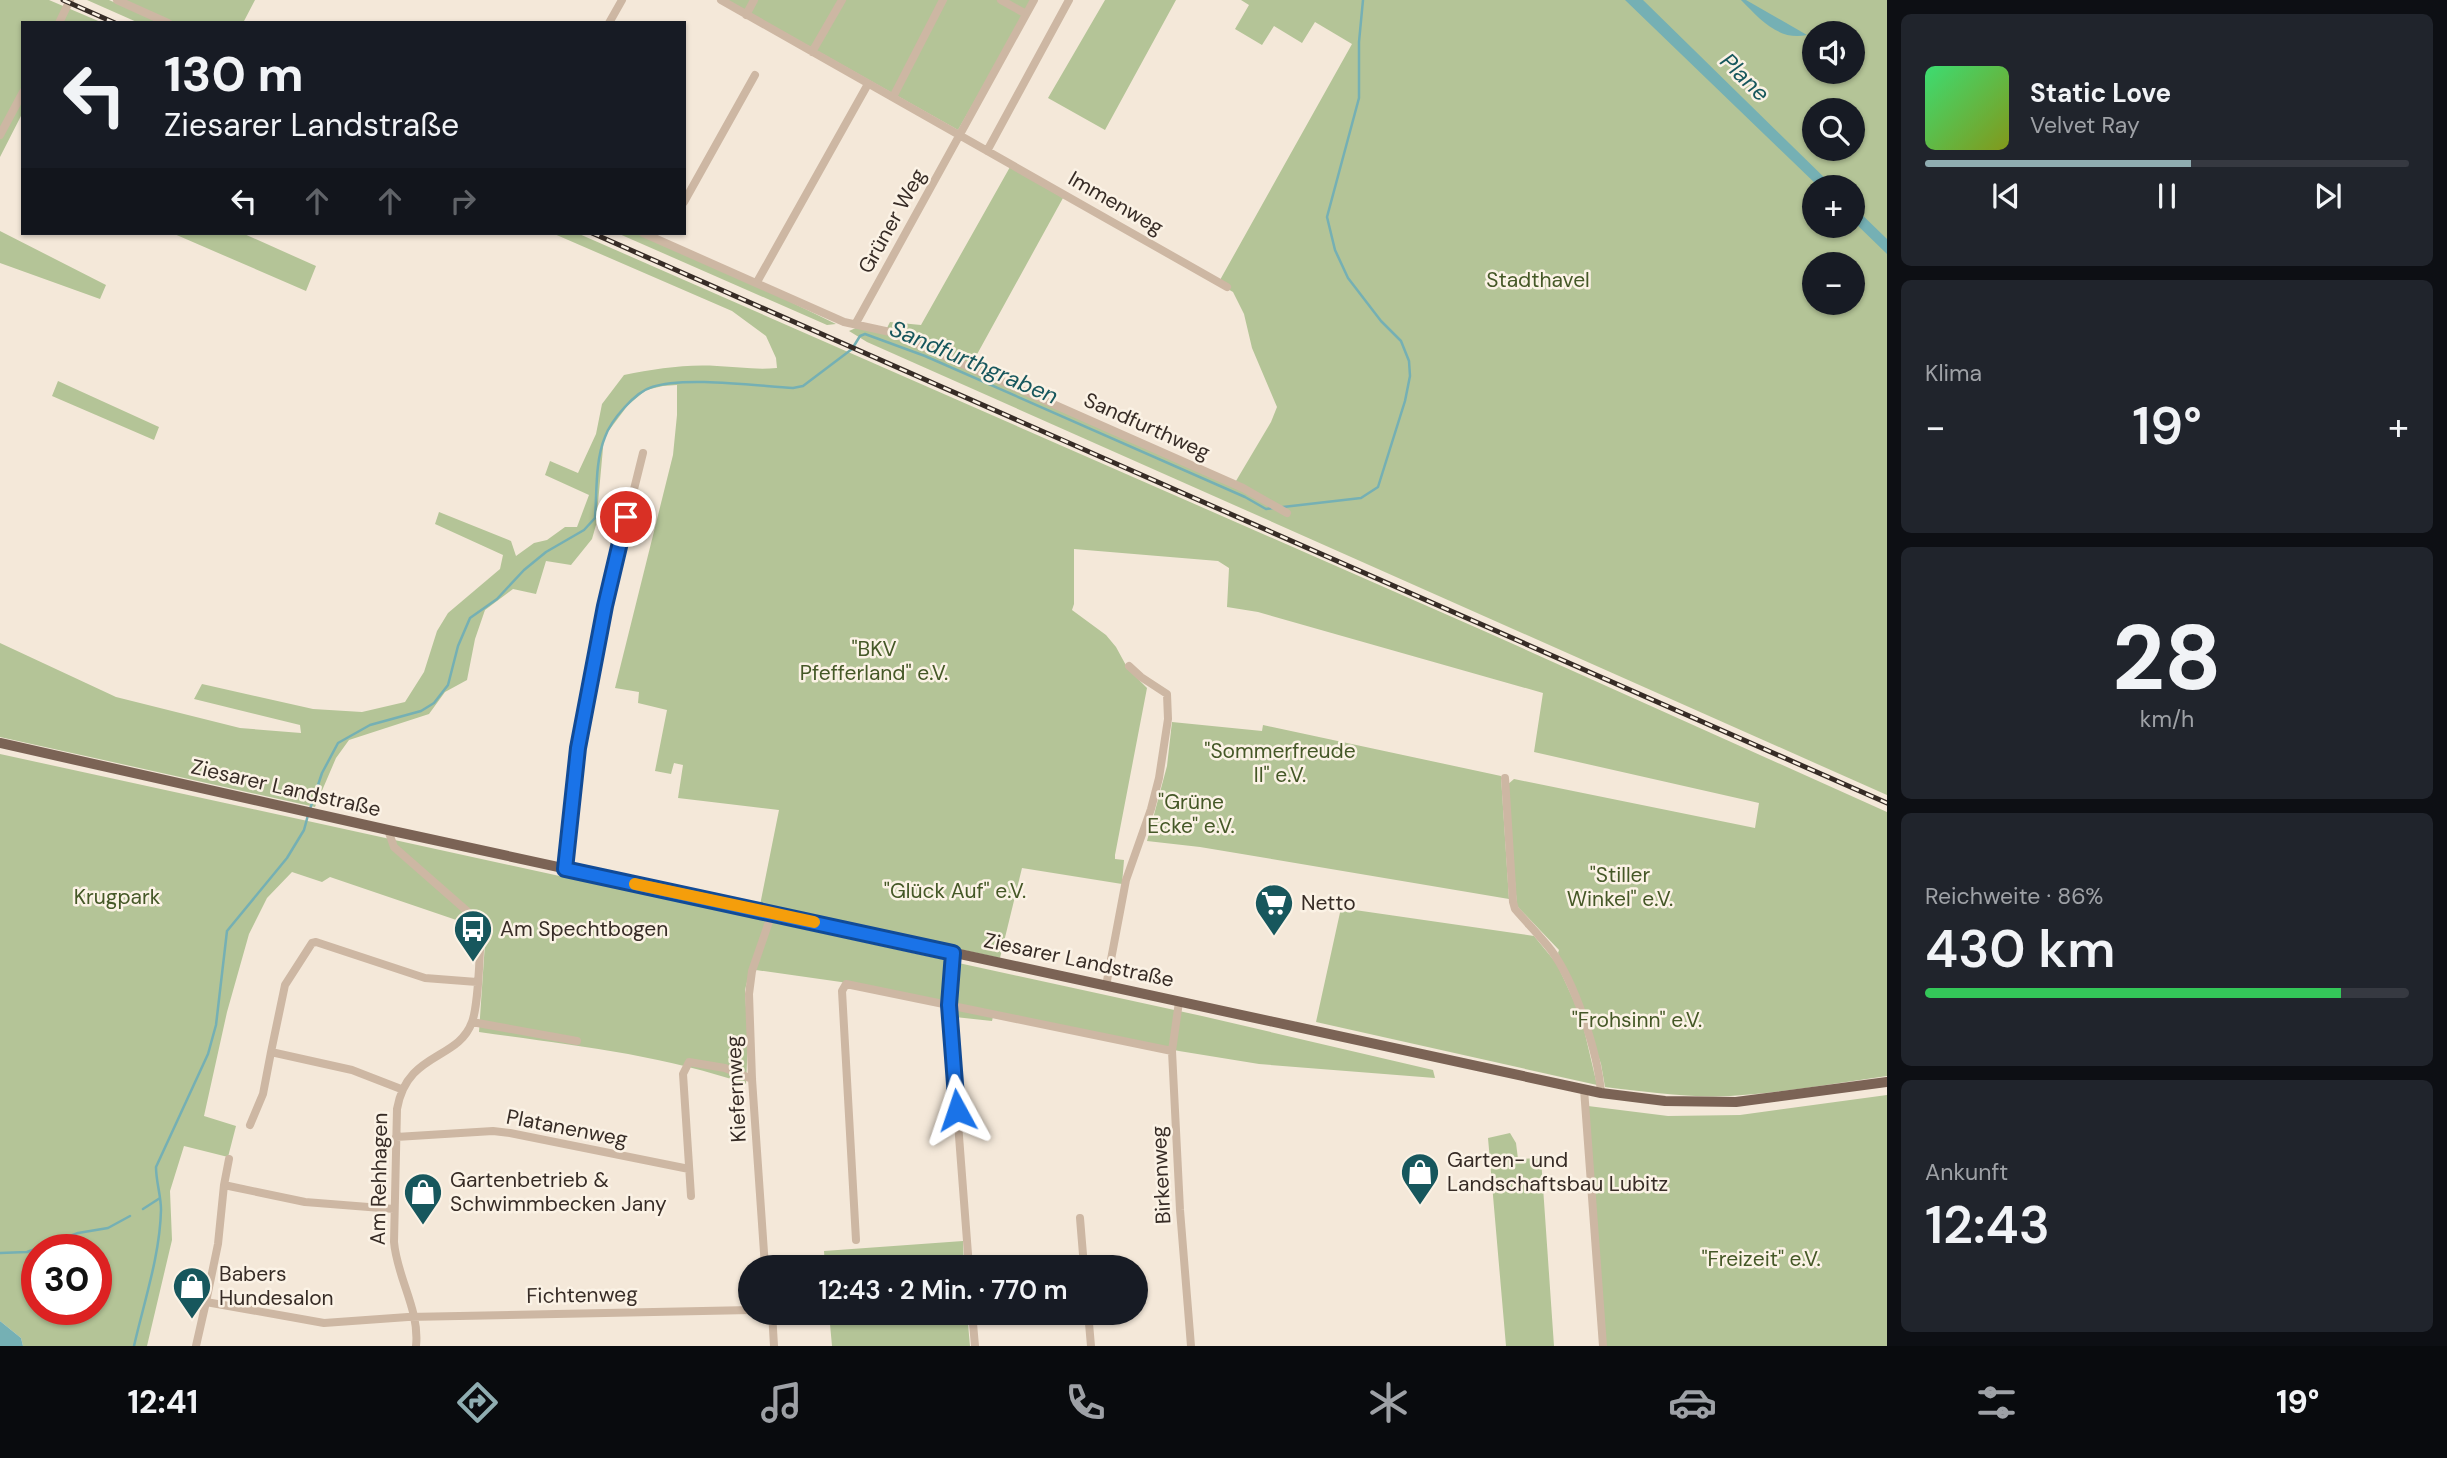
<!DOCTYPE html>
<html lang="de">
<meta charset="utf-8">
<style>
:root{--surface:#171b24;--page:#20242c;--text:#f1f3f6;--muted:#9ea1a6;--line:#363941;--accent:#8fadb1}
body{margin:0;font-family:"DM Sans",sans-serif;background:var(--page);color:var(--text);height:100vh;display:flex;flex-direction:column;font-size:26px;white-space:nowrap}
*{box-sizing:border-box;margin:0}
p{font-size:23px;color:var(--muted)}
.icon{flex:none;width:38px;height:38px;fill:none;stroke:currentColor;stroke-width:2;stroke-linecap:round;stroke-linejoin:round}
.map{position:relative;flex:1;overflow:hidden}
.side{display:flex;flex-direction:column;gap:14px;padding:14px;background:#0d0f14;width:560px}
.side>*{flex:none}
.guide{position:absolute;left:21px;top:21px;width:665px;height:214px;border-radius:0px;box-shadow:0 2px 5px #0004;background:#171b24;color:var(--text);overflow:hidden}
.controls{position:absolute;left:1802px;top:21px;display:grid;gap:14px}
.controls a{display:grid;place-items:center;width:63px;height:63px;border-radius:50%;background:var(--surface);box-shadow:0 2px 5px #0004;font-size:35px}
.speed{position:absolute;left:21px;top:1234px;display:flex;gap:14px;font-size:35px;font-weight:700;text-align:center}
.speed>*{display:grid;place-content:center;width:91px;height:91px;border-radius:50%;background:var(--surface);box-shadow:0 2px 5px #0004;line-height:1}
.speed .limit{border:10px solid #d22;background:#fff;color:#111}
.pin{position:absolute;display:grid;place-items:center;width:60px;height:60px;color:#fff;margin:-30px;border:4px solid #fff;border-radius:50%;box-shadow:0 2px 7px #0007}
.me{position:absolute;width:77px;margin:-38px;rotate:355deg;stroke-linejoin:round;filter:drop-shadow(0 0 5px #0008)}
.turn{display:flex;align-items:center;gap:24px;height:147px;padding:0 28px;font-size:32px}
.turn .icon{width:91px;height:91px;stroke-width:2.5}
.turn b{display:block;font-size:49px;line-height:60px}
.lanes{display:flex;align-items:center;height:66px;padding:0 28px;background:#0003;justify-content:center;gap:35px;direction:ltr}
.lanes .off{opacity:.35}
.big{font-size:52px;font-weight:600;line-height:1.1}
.side .widget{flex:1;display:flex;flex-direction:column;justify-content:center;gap:10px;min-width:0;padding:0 24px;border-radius:10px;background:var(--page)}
.side .dial{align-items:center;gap:0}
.dial b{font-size:91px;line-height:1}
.song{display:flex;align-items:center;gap:21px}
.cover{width:84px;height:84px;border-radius:10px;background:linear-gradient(135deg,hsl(140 70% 55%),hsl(70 70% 35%))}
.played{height:7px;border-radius:4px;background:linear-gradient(90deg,var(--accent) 55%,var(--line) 55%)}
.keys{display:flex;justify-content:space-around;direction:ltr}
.heat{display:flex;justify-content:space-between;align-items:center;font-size:38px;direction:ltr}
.charge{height:10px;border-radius:5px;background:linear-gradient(90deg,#34c759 86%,var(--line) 0)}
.trip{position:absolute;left:738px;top:1255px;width:410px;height:70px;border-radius:35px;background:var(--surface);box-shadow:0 2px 5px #0004;font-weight:600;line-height:70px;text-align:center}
.menu{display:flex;height:112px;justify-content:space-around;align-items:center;background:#090b0e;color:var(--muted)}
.menu .icon{width:49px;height:49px}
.menu .on{color:var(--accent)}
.menu b{font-size:32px;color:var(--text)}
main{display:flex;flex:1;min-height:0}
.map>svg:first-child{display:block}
</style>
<main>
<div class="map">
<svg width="1887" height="1346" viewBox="0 0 1887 1346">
<rect width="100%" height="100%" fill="#f4e8d9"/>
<path fill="#b4c497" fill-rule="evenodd" d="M0 0H49L103 23H23V112L0 157Z
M87 0H109L161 23H139Z
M124 0H255L243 23H176Z
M727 0H1032L958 130Z
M1105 0H1176L1105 130 1048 98Z
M1241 0H1887V795L867 342 849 331 858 327 886 333 1233 486 1271 422 1277 407 1252 348 1244 314 1233 292 1219 284 1220 280 1352 44 1315 22 1302 43 1274 26 1262 45 1235 29 1249 5ZM1815 33H1853V72H1815ZM1815 110H1853V149H1815ZM1815 187H1853V226H1815ZM1815 264H1853V303H1815Z
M1010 167 1063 198 975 358 1007 379 887 328 890 322 921 325Z
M0 231 106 285 100 299 0 263Z
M172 233H242L316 266 306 291Z
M552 233H577L1484 631 1887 812V1076C1835 1083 1783 1093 1730 1096 1689 1098 1647 1092 1605 1087L1601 1064 1585 1017 1589 1015 1588 1012 1583 1011 1558 953 1559 950 1517 906 1507 785 1514 779 1755 828 1759 803 1534 752 1543 693 1258 612 1227 607 1229 568 1218 561 1074 549V604L1072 610 1106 635 1116 647 1128 669 1147 688 1115 855V859L1124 860 1122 884 1022 868 1000 958 760 905 779 810 678 798 683 765 674 763 671 774 655 771 667 710 638 703 639 692 615 688 673 455 677 415V385L663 386 646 390 628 405 604 437 596 525 592 539 571 565 546 561 536 594 513 589 485 610 475 639 467 680 445 692 429 714 349 740 336 758 315 807 0 737V643L116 697 240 728 301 733 300 725 194 699 202 684 313 709 362 712 405 702 424 672 437 631 448 613 500 569 503 555 435 524 439 512 511 541 516 556 534 543 547 540 565 527H577L589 495 545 475 550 461 578 473 596 434 602 404 624 375C655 369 685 364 717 366 738 367 756 370 777 368L776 358 766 336 732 311Z
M617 233H636L756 285 836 324 827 325Z
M58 381 159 427 154 440 52 396Z
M1172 722 1262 731 1263 725 1501 776 1509 899 1200 847 1147 841 1167 766Z
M0 754 1202 1016 1433 1070 1435 1078 1259 1064 1179 1051 994 1012 992 1021 955 1017V1004L848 983 756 970H750L745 990 748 1041 746 1084C659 1054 570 1045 479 1032L485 943 471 925 330 877 322 882 292 872 267 898 249 934 227 1012 204 1116 236 1126 228 1157 184 1146 170 1191 172 1240 147 1346H23L21 1338 0 1321ZM37 1250H96V1309H37Z
M1341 908 1534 936 1557 964 1578 1010 1577 1015 1582 1021 1597 1085 1316 1022Z
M1887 1095V1346H1605L1588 1106 1668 1116 1740 1115Z
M1510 1133 1516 1143 1518 1159 1541 1158 1554 1346H1506L1488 1138Z
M963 1241 964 1267H825L824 1251Z
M829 1313H967L970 1346H832Z"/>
<path fill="#75b0b4" d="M1625 0H1643L1834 187H1819Z
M1741 0H1746L1807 35C1778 41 1760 19 1741 0Z
M1853 206 1887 239V254L1853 221Z
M0 1321 21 1338 23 1346H0Z"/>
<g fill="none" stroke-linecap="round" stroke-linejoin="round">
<path stroke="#75b0b4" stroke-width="2.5" d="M1283 507 1361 498 1378 487 1405 401 1410 376 1409 361 1401 341 1381 321 1348 278 1335 250 1327 217 1359 98V42L1363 0
M310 809 322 773 338 743 370 725 421 711 434 703 448 685 458 646 470 618 497 599 524 570 546 552 584 530 595 518C597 492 595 461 605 437 611 420 635 392 652 387 684 376 758 386 793 388L803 386 852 349 860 336 865 334 925 356 1245 497 1266 509 1273 508
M143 1209 160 1198
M0 1253 27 1252 78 1233 108 1228 130 1216
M134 1346C144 1302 160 1255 161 1210 161 1195 156 1182 156 1167L208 1054 216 1025 227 931 287 858 304 830 308 815"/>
<path stroke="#cdb7a3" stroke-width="8" d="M117 0 168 23
M721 0 1227 287
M1001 0 1026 14
M746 15 754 0
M59 23 70 0
M609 23 622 0
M812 52 842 0
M893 97 943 0
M0 135 23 92
M987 151 1069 0
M684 202 755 75
M643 233 844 322 890 332 1243 488 1287 513
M757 282 868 84
M856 323 1034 0
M1505 778 1513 902 1515 909C1527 923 1540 936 1551 950 1575 982 1598 1053 1601 1093
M388 830 394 847 467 911 476 923 481 936C479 957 479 1003 472 1022 458 1061 407 1051 397 1109L394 1242C397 1278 420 1310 416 1346
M565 868 578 748 605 606 643 453
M953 953 949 1005 969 1267
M1106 986 1126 880 1151 809 1159 778 1168 719 1167 694 1141 677 1129 666
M1179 1002 1172 1051 1180 1210 1191 1346
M472 1022 577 1041
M401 1089 352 1070 271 1052 285 985 312 943 316 942 425 978 477 982
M1584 1089 1603 1346
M250 1125 263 1094 271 1052
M396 1137 493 1131 510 1133 689 1169
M224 1185 229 1159
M691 1196 683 1074 689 1062 725 1068 752 1079
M394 1209 305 1202 224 1185 218 1244 206 1302 324 1323 408 1317 751 1310
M1080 1218 1084 1267
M856 1240 842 991 846 984 1172 1051
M765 1267 752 1079 749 994 752 971 772 913
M772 1312 774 1346
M972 1312 975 1346
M1088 1312 1091 1346
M196 1346 206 1302"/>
<path stroke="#7b6355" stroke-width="10" d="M0 743 388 830 1601 1093 1665 1101 1736 1102 1887 1082"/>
<g stroke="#372c26" stroke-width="5">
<path id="rail" d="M63 0 115 23
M592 233 1887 803"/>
</g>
<use href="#rail" stroke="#fbf2e5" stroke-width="2.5" stroke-dasharray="8" stroke-linecap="butt"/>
</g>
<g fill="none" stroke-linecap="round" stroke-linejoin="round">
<g stroke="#114b97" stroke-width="18">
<path id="route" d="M626 517 605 606 578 748 565 869 953 953 949 1005 957 1110"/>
</g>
<use href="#route" stroke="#1a73e8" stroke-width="12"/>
<path stroke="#f59e0b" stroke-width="12" d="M635 884 814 922"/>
</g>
<defs>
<g id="supermarket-pin" transform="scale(2.0125)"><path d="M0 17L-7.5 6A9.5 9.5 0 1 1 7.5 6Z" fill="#17575d" stroke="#fbf2e5"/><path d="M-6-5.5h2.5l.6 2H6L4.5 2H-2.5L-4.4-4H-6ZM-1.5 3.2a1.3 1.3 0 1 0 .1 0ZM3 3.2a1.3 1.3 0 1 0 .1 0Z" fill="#fff"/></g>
<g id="bus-pin" transform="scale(2.0125)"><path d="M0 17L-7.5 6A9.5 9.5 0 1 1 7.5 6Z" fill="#17575d" stroke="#fbf2e5"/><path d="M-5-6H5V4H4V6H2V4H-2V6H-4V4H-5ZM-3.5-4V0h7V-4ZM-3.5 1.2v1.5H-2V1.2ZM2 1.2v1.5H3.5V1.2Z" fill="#fff"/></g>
<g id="shop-pin" transform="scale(2.0125)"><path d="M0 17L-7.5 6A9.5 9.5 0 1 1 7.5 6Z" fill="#17575d" stroke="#fbf2e5"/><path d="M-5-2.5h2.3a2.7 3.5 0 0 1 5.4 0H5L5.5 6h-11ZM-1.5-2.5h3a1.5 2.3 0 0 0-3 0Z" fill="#fff"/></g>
</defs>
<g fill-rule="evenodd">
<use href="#supermarket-pin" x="1274" y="903"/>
<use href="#bus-pin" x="473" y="929"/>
<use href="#shop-pin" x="1420" y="1172"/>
<use href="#shop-pin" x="423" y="1192"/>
<use href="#shop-pin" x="192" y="1286"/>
</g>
<g text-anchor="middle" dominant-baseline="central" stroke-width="5" stroke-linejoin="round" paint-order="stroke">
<g font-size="21" fill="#372c26" stroke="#fbf2e5">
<text transform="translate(1116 203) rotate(30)">Immenweg</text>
<text transform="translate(892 221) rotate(-61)">Grüner Weg</text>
<text transform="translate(1147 426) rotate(24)">Sandfurthweg</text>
<text transform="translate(286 788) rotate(13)">Ziesarer Landstraße</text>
<text transform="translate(1079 960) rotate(12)">Ziesarer Landstraße</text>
<text transform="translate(736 1089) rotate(-93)">Kiefernweg</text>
<text transform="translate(567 1128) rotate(11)">Platanenweg</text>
<text transform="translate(1161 1175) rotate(-93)">Birkenweg</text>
<text transform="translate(379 1179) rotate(-89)">Am Rehhagen</text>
<text transform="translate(582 1295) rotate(-1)">Fichtenweg</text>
</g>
<g font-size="21" fill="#455827" stroke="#fbf2e5">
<text x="1538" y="280">Stadthavel</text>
<text x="874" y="649">"BKV<tspan x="874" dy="24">Pfefferland" e.V.</tspan></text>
<text x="1280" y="751">"Sommerfreude<tspan x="1280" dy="24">II" e.V.</tspan></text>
<text x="1191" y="802">"Grüne<tspan x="1191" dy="24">Ecke" e.V.</tspan></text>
<text x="1620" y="875">"Stiller<tspan x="1620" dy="24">Winkel" e.V.</tspan></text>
<text x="955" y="891">"Glück Auf" e.V.</text>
<text x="117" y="897">Krugpark</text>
<text x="1637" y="1020">"Frohsinn" e.V.</text>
<text x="1761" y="1259">"Freizeit" e.V.</text>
</g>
<g font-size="21" fill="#372c26" stroke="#fbf2e5" text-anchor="start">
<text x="1301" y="903">Netto</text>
<text x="500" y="929">Am Spechtbogen</text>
<text x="1447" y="1160">Garten- und<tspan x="1447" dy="24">Landschaftsbau Lubitz</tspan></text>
<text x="450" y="1180">Gartenbetrieb &amp;<tspan x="450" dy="24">Schwimmbecken Jany</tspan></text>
<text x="219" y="1274">Babers<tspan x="219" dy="24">Hundesalon</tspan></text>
</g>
<g font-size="23" font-style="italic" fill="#17575d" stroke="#fbf2e5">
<text transform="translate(1745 77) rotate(44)">Plane</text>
<text transform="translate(974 362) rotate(23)">Sandfurthgraben</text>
</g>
</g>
</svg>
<div class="controls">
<a><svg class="icon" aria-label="sound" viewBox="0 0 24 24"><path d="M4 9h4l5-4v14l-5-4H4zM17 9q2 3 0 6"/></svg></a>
<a><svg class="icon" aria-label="search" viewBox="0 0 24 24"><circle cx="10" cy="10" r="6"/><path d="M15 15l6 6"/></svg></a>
<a>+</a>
<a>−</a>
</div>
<div class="speed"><div class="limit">30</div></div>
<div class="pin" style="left:626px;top:517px;background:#d93025"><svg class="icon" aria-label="arrive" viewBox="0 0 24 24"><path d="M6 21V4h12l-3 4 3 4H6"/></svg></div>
<svg class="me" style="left:957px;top:1110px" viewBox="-20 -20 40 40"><path d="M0-17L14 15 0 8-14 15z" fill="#1a73e8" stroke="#fff" stroke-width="4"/></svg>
<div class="trip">12:43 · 2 Min. · 770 m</div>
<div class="guide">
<div class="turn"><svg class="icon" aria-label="left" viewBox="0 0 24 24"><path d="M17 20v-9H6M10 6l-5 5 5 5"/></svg><div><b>130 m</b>Ziesarer Landstraße</div></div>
<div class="lanes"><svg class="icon" aria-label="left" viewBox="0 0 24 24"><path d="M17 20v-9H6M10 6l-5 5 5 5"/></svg><svg class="icon off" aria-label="ahead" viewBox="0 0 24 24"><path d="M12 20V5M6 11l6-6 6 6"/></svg><svg class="icon off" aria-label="ahead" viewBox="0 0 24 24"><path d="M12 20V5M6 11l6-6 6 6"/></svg><svg class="icon off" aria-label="right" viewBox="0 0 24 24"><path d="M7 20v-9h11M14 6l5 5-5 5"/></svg></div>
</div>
</div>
<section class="side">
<div class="widget">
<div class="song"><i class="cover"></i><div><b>Static Love</b><p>Velvet Ray</p></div></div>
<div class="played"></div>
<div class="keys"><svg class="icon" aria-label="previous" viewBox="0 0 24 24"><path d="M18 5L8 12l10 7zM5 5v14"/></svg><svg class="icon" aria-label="pause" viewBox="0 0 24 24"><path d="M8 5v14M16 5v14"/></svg><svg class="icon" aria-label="next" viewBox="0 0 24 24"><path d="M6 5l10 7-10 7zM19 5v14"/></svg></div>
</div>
<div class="widget"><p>Klima</p>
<div class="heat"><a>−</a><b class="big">19°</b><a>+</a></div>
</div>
<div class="widget dial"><b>28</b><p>km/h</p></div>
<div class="widget"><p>Reichweite · 86%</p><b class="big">430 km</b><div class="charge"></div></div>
<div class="widget"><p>Ankunft</p><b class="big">12:43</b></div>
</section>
</main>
<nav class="menu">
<b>12:41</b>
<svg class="icon on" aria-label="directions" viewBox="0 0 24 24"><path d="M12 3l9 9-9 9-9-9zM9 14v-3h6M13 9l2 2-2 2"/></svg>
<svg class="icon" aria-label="music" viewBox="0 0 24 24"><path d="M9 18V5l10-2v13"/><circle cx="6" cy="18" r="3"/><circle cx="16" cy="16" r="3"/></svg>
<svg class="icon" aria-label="phone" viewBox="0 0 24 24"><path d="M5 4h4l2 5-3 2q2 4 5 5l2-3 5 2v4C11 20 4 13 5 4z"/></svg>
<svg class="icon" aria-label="climate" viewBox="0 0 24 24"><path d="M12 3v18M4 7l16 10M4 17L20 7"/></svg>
<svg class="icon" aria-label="car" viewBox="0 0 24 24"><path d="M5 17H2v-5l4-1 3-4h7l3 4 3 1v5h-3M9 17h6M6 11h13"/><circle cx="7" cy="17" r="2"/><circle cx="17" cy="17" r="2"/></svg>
<svg class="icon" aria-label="filters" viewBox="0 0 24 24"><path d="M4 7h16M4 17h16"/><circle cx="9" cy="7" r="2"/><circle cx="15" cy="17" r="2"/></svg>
<b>19°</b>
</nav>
